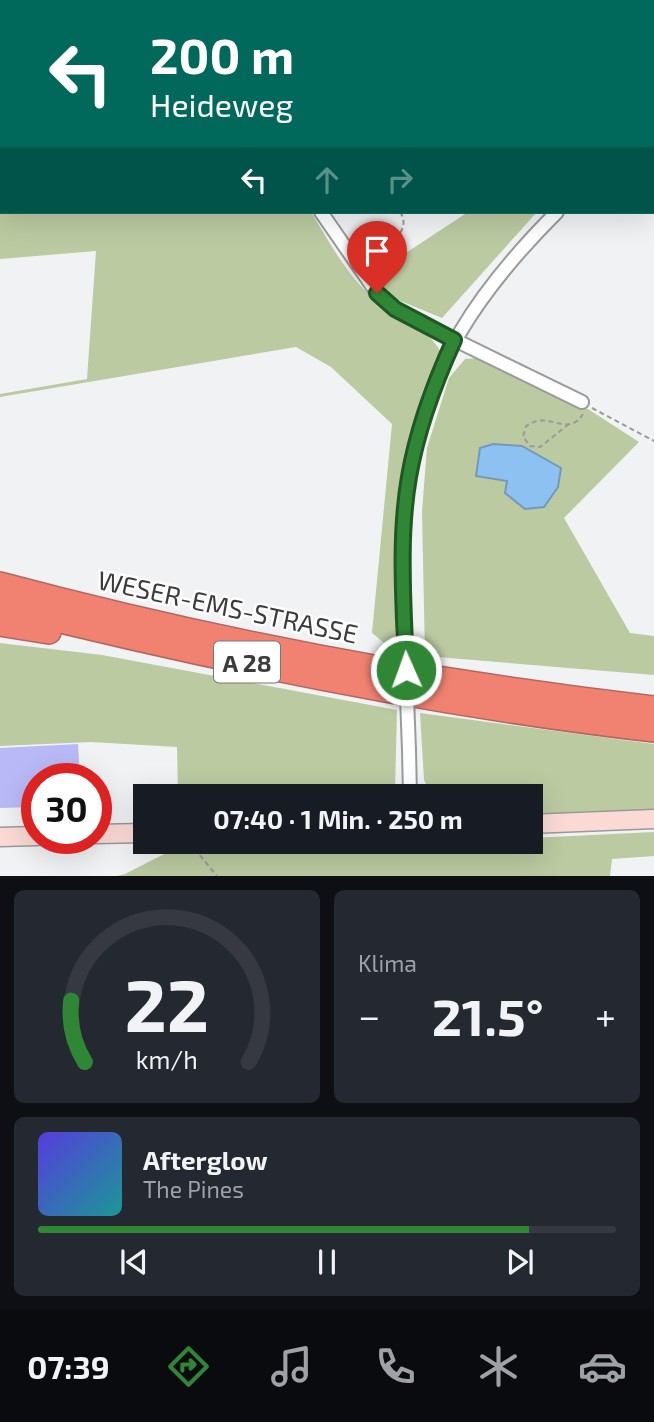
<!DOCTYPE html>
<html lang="de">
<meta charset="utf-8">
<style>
:root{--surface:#171b24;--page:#242831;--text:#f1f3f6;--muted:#9ea1a6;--line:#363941;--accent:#2f8736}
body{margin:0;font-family:"Exo 2",sans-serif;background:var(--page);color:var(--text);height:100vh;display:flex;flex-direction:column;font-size:26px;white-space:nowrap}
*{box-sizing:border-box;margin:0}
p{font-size:23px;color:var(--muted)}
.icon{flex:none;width:38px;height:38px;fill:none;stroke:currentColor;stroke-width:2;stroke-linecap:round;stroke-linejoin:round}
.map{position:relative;height:876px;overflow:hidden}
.sheet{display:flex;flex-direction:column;gap:14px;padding:14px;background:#0d0f14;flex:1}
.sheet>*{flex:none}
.top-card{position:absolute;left:0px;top:0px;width:654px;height:214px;box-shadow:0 7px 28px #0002;background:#00695c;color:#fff;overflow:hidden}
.speed{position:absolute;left:21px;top:763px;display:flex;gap:14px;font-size:35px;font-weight:700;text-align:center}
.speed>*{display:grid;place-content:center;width:91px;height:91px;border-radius:50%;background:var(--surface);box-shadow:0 7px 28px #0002;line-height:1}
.speed .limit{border:10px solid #d22;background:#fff;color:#111}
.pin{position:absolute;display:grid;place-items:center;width:60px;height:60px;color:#fff;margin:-72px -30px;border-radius:50% 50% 50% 0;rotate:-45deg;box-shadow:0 0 7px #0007}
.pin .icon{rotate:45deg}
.me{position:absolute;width:77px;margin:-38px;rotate:358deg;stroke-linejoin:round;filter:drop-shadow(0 0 5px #0008)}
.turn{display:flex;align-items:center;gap:24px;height:147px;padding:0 35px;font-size:32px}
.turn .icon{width:91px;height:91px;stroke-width:2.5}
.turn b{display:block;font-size:49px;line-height:60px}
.lanes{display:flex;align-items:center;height:66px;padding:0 35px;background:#0003;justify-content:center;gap:35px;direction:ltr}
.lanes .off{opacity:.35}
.big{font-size:52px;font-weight:700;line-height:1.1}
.sheet .widget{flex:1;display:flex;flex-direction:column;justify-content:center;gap:10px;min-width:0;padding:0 24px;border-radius:10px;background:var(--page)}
.sheet .dial{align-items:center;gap:0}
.dial svg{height:182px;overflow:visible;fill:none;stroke:var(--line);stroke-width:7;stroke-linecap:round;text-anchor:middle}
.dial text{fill:var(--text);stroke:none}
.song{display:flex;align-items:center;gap:21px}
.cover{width:84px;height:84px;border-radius:10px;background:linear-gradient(135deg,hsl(250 70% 55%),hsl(180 70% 35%))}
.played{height:7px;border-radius:4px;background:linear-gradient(90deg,var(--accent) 85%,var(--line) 85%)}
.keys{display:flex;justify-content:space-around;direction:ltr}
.heat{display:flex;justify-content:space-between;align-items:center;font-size:38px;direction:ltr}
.sheet .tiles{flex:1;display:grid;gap:14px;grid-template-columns:1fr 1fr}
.widget:last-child{grid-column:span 2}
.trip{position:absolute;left:133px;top:784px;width:410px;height:70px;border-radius:0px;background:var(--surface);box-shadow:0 7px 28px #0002;font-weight:700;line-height:70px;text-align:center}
.menu{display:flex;height:112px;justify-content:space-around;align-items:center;background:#090b0e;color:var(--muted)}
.menu .icon{width:49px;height:49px}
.menu .selected{color:var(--accent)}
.menu b{font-size:32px;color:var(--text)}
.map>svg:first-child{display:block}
</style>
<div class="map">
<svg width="654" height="876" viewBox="0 0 654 876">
<rect width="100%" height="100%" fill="#f1f2f4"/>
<path fill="#bbcaa1" d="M0 152 2 212H311C328 240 345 272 370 295 393 316 426 325 441 352L422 393 404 466 394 651 372 633 392 424 331 367 296 347 0 397V394L87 379 96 251 0 259Z
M468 212H537L442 318 391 297 371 276Z
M478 358 588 409 639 442 564 518 630 633 654 636V675L425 656 422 511 427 448 449 378 465 359Z
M0 643 102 655 397 710 395 791 392 796H178L177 747 91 742 0 746Z
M420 713 654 744V810L530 814V796H431L424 780Z
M654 832V856L612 859 610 876H117L125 874 172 850 530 842V838Z"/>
<path fill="#8dc1f1" stroke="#7499bb" stroke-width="2" d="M493 444 522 446 561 468 558 487 544 507 525 509 505 493 507 481 476 476 480 448Z"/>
<path fill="#b9b9f7" d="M78 744 80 779H37V807L0 808V748Z"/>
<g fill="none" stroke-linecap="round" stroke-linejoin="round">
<g stroke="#999a9b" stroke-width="10">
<path id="lane" d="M0 2 1 0
M131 2 133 0"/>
</g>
<g stroke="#999a9b" stroke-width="16">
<path id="street" d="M211 0V2
M653 125 654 124
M321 212 377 293 395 309 455 340 582 402
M404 617C404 571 401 524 409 478 426 366 479 290 557 212
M409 750 410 796"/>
</g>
<g stroke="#999a9b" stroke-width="21">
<path id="secondary" d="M530 824 654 819
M96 834 145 833
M0 837 37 836"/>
</g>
<g stroke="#b1695f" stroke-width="26">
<path id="highway" d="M0 584C214 641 434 683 654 708
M0 606C215 660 434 705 654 730
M0 624 49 632"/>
</g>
<path stroke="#9a9a9c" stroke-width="2" stroke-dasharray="5 3.5" stroke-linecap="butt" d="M548 2 551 0
M368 260C383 249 414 232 400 212
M592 408 654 441
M569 424 540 447 530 446 523 437 526 426C530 424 533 422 537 421 553 417 570 435 583 414
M422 784 427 796
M189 842 217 876
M155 843 241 842
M47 846 86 845"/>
<use href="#lane" stroke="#fff" stroke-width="6"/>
<use href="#street" stroke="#fff" stroke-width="12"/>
<use href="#secondary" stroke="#fbdad5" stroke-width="18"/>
<use href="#highway" stroke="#f18272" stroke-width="23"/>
<g stroke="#999a9b" stroke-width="16" stroke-linecap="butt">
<path id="street-bridge" d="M404 617 409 750"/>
</g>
<use href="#street-bridge" stroke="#fff" stroke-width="12"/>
</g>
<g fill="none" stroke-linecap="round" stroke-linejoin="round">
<g stroke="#1f5823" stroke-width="18">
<path id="route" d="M377 293 395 309 454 340C434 384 417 430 409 477 398 540 404 607 406 670"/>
</g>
<use href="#route" stroke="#2f8736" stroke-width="12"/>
</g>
<g text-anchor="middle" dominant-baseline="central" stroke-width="5" stroke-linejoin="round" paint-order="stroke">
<rect fill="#fff" stroke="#767676" stroke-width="2" x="214" y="641.5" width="66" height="41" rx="5"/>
<g font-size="24" font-weight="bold" fill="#3b3b3c">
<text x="247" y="662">A 28</text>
</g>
<g font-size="26" fill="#3b3b3c" stroke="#fff">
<text transform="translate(228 606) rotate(12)">WESER-EMS-STRASSE</text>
</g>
</g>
</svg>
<div class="speed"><div class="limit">30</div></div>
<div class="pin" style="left:377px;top:293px;background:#d93025"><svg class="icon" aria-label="arrive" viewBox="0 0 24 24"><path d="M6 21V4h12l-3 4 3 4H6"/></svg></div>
<svg class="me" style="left:406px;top:670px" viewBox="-20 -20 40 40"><circle r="17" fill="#2f8736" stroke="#fff" stroke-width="3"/><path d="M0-11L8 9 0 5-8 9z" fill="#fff"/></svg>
<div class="trip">07:40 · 1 Min. · 250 m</div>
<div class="top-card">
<div class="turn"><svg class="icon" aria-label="left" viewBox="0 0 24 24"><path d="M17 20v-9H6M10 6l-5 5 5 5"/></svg><div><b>200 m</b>Heideweg</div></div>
<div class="lanes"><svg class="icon" aria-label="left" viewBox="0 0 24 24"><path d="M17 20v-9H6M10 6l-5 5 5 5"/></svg><svg class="icon off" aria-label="ahead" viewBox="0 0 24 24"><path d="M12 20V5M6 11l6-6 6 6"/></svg><svg class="icon off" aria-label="right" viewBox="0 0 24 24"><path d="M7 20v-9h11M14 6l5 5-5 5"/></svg></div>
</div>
</div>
<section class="sheet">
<div class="tiles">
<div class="widget dial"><svg viewBox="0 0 100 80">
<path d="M14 69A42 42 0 1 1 86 69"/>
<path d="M14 69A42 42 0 0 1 8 42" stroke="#2f8736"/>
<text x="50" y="56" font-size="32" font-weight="700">22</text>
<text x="50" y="72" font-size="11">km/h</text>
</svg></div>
<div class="widget"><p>Klima</p>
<div class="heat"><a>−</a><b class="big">21.5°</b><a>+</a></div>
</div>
<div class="widget">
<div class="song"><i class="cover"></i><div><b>Afterglow</b><p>The Pines</p></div></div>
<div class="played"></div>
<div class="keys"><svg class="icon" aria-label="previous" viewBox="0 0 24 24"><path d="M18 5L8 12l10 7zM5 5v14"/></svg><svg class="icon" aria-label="pause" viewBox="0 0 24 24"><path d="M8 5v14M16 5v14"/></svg><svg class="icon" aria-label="next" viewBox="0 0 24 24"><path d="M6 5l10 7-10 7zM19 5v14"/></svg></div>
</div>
</div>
</section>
<nav class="menu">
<b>07:39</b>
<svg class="icon selected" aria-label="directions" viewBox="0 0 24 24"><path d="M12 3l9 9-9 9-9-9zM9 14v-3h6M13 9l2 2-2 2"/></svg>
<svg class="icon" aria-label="music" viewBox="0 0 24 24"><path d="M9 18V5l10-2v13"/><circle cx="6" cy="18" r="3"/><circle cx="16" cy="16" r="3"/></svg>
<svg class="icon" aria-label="phone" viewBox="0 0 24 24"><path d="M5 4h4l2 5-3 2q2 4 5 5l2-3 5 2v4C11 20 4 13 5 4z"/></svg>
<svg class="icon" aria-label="climate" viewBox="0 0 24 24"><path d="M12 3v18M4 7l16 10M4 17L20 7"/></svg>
<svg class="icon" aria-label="car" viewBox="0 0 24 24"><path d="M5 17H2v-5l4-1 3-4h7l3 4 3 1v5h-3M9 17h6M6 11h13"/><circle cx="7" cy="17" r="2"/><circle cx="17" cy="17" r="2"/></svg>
</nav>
